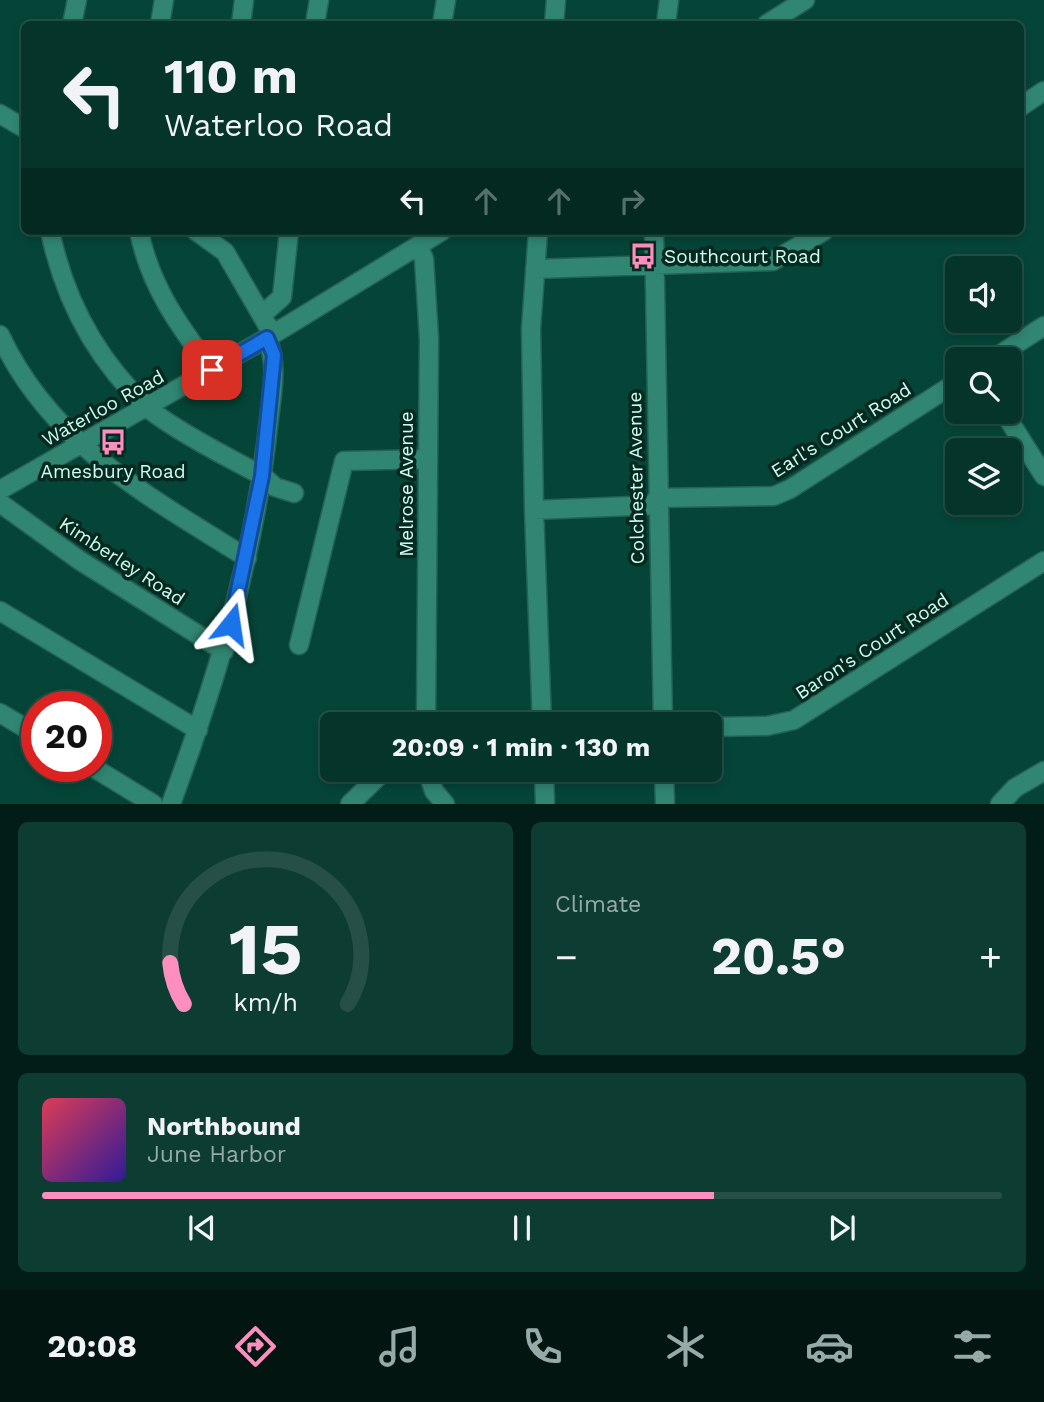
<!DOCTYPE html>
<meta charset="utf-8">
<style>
:root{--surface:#04342a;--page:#0d3c32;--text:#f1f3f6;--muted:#97aaa8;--line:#254f47;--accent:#fd8ebe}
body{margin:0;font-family:"Work Sans",sans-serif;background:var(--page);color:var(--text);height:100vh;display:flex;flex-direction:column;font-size:26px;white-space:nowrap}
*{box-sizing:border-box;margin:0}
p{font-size:23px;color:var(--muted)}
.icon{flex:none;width:38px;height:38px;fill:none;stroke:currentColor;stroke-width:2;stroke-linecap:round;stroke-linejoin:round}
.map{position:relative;height:804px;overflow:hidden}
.panel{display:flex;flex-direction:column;gap:18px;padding:18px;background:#021d17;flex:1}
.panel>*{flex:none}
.hud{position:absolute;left:21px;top:21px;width:1003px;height:214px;border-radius:10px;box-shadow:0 4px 10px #0003,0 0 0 2px var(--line);background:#04342a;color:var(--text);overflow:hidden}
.controls{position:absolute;left:945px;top:256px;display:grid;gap:14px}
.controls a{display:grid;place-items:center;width:77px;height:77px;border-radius:10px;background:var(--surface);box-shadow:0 4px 10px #0003,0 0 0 2px var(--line);font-size:35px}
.speed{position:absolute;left:21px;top:691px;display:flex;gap:14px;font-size:35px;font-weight:700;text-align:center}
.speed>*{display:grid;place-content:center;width:91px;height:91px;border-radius:50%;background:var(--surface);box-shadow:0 4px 10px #0003,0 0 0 2px var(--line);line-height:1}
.speed .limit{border:10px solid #d22;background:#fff;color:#111}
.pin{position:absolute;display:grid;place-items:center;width:60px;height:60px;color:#fff;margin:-30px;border-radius:14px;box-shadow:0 4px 10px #0006}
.me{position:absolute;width:77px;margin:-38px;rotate:15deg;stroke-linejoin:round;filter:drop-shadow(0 0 5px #0008)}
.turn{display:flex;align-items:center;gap:24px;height:147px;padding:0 28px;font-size:32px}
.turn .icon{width:91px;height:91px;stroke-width:2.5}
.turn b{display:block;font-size:49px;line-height:60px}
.lanes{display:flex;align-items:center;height:66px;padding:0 28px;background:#0003;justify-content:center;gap:35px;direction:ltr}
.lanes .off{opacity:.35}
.big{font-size:52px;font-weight:700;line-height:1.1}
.panel .tile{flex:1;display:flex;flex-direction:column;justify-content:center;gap:10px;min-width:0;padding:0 24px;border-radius:10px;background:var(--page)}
.panel .dial{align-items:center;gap:0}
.dial svg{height:182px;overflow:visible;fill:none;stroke:var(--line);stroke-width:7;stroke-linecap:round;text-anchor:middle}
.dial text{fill:var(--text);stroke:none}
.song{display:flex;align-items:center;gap:21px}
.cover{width:84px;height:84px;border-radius:10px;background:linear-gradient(135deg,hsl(350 70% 55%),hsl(250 70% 35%))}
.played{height:7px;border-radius:4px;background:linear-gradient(90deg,var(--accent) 70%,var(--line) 70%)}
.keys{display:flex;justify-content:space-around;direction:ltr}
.heat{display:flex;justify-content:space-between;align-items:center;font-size:38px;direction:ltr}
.panel .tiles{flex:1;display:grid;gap:18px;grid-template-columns:1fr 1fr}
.tile:last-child{grid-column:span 2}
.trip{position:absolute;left:320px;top:712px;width:402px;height:70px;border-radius:10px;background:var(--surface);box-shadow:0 4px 10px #0003,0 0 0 2px var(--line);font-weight:700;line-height:70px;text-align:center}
.tab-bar{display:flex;height:112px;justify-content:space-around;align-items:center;background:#021511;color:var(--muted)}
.tab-bar .icon{width:49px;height:49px}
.tab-bar .active{color:var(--accent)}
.tab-bar b{font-size:32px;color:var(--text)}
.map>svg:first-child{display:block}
</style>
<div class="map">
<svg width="1044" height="804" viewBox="0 0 1044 804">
<rect width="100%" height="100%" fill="#054538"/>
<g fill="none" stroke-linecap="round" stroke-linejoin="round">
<g stroke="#256255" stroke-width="21">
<path id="minor" d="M72 24 77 0
M160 24 164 0
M241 24 244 0
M315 24 319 0
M442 24 446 0
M554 24 556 0
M666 24 669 0
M767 24 805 0
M1020 107 1044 91
M0 114 24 128
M50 231C64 298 96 359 147 407 170 428 234 461 263 476L275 487 294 493
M139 231C150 286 179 326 212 370
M196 231 225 252 273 335
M538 231 531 329 534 510 657 505
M654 231 663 724
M418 246 424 259 429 339 426 724
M535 269 773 261 824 231
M262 315 282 297 289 231
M0 335C51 445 150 497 247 558
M993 359 1044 326
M1003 411 1044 476
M0 490 267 338 442 231
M657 498 774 496 790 489 957 382
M0 503 79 560 224 651
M534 510 542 724
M0 611 198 730
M299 645 344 461 428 459
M0 713 37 735
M710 727 767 726 794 720 1044 561
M91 766 153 804
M427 770 434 791 445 804
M544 770 545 804
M664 770 665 804
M171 804C216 681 254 558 268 427 271 398 279 366 267 338
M350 804 385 770
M1000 804 1015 788 1044 771"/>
</g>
<use href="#minor" stroke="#308671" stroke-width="18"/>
</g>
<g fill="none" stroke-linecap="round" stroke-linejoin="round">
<g stroke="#114b97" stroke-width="18">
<path id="route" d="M212 370 267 338 274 355 262 476 231 624"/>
</g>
<use href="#route" stroke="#1a73e8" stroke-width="12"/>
</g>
<defs>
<g id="bus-bare" transform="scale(2.1)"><path d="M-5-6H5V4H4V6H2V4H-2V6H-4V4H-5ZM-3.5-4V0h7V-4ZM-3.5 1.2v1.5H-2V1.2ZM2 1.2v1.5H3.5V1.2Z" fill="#fd8ebe" stroke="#052820" stroke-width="2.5" paint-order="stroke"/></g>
</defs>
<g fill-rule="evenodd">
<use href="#bus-bare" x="643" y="256"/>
<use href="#bus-bare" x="113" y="442"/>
</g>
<g text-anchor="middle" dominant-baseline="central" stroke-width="7" stroke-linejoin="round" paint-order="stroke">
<g font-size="19" fill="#ccfded" stroke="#052820" text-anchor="start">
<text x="664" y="256">Southcourt Road</text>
<text x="113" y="471" text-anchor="middle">Amesbury Road</text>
</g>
<g font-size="19" fill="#ccfded" stroke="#052820">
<text transform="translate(103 408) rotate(-29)">Waterloo Road</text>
<text transform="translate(841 430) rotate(-32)">Earl's Court Road</text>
<text transform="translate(636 478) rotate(-91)">Colchester Avenue</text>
<text transform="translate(406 484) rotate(-90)">Melrose Avenue</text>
<text transform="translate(122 561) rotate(33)">Kimberley Road</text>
<text transform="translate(872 646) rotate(-33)">Baron's Court Road</text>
</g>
</g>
</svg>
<div class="controls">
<a><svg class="icon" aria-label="sound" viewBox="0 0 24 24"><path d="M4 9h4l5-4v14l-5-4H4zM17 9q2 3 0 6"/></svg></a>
<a><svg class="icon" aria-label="search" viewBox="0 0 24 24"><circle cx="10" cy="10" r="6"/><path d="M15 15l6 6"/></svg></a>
<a><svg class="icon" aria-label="layers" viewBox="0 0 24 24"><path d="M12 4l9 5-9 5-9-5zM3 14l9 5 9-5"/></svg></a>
</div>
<div class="speed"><div class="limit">20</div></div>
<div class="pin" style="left:212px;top:370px;background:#d93025"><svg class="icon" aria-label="arrive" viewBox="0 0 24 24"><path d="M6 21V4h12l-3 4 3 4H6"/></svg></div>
<svg class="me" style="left:231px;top:624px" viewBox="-20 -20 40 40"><path d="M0-17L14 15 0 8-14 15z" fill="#1a73e8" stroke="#fff" stroke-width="4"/></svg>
<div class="trip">20:09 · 1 min · 130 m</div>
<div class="hud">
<div class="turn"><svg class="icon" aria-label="left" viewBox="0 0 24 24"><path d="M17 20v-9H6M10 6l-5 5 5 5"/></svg><div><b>110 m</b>Waterloo Road</div></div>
<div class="lanes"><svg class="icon" aria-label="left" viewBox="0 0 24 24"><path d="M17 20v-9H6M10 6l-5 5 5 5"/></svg><svg class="icon off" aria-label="ahead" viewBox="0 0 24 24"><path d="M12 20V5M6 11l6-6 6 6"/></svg><svg class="icon off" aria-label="ahead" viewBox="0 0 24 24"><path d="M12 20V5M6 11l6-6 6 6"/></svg><svg class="icon off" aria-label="right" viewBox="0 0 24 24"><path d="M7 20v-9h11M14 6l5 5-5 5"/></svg></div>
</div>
</div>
<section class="panel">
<div class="tiles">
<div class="tile dial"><svg viewBox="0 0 100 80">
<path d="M14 69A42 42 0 1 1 86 69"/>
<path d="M14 69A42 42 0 0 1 8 51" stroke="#fd8ebe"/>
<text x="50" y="56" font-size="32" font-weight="700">15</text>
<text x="50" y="72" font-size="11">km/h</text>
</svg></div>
<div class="tile"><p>Climate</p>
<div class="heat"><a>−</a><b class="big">20.5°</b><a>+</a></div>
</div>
<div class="tile">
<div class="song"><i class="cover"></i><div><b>Northbound</b><p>June Harbor</p></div></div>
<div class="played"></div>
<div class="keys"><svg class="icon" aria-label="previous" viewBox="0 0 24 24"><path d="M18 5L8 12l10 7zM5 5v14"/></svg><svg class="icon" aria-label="pause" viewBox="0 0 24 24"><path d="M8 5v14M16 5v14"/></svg><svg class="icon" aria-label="next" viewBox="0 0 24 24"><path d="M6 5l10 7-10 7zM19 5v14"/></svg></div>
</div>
</div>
</section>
<nav class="tab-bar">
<b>20:08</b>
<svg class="icon active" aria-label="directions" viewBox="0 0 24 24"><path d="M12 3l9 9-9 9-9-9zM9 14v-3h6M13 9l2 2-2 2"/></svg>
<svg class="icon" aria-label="music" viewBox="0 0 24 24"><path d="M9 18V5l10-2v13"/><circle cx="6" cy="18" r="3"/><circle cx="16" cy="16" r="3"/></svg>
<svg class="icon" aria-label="phone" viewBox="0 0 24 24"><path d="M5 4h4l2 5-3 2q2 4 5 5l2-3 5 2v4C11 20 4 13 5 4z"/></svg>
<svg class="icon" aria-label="climate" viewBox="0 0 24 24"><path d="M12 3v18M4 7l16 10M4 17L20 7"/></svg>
<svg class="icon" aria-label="car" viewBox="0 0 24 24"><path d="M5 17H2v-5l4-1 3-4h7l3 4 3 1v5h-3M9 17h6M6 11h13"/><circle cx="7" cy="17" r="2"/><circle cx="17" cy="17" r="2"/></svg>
<svg class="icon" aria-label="filters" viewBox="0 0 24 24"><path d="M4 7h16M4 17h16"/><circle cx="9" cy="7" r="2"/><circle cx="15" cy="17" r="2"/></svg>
</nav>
